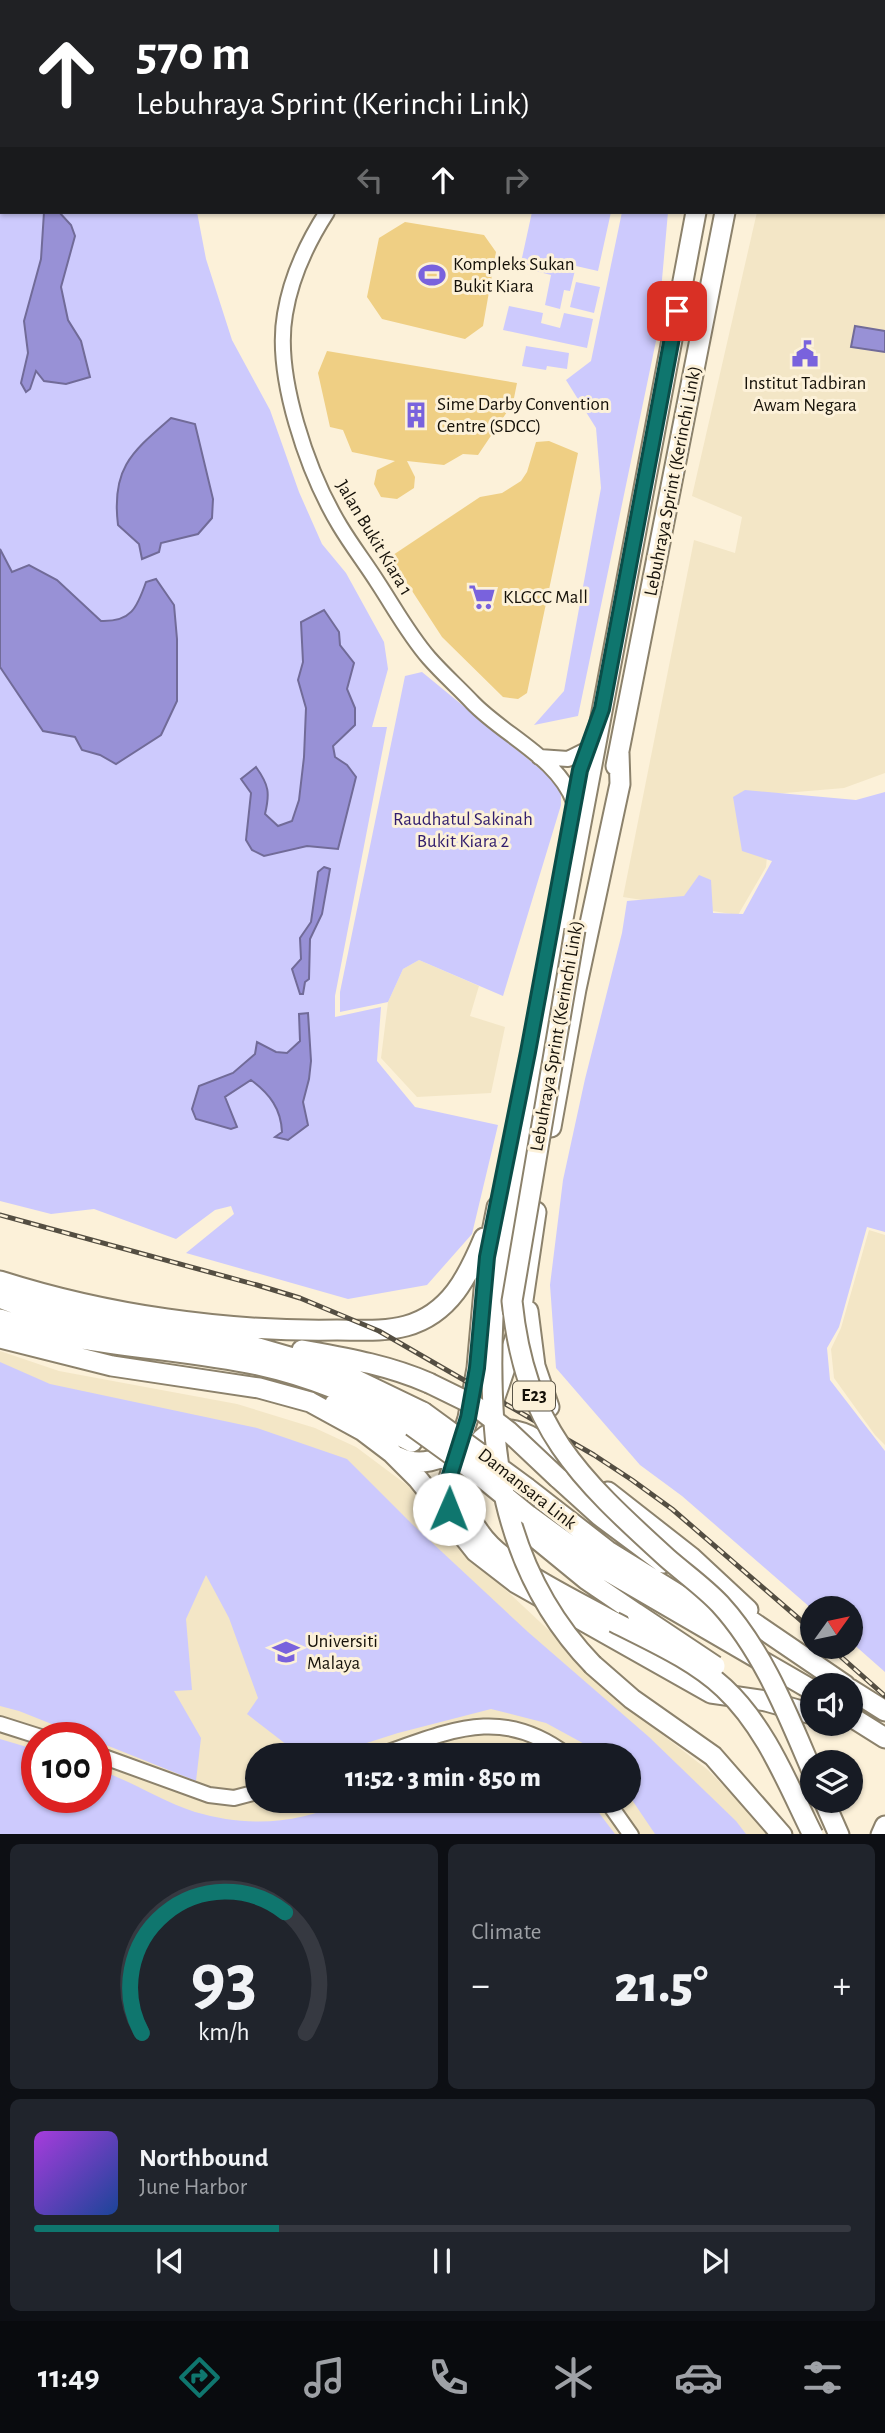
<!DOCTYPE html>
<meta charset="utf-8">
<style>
:root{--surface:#171b24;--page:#20242c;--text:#f1f3f6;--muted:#9ea1a6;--line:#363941;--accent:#0f766e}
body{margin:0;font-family:"Alegreya Sans",sans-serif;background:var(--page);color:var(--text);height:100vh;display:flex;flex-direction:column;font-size:26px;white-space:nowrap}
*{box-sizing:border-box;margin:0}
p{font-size:23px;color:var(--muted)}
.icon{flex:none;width:38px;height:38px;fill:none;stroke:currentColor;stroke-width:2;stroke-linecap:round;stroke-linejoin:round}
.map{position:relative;height:1834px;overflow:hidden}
.details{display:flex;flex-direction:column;gap:10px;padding:10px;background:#0d0f14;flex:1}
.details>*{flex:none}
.hud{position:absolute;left:0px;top:0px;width:886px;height:214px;box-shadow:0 2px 5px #0004;background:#202124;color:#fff;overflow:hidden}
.needle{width:46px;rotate:57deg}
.fabs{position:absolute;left:800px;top:1596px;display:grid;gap:14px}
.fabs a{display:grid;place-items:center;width:63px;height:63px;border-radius:50%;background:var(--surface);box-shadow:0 2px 5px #0004;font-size:35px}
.speed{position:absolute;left:21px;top:1722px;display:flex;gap:14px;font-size:35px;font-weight:700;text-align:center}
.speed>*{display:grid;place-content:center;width:91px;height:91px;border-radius:50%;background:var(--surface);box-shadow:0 2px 5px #0004;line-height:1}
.speed .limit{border:10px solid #d22;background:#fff;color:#111}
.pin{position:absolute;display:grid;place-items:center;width:60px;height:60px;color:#fff;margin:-30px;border-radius:14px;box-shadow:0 4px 10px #0006}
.me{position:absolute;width:77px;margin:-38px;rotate:1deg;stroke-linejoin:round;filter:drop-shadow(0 0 5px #0008)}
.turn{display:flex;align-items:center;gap:24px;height:147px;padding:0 21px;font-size:32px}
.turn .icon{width:91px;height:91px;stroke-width:2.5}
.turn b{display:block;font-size:49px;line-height:60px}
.lanes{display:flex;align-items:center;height:66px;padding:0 21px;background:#0003;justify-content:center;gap:35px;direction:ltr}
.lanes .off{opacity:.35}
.big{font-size:52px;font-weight:800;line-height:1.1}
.details .widget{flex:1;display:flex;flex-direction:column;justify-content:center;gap:10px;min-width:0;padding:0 24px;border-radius:10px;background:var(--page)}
.details .dial{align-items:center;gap:0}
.dial svg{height:182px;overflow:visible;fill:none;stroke:var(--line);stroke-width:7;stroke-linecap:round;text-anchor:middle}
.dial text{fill:var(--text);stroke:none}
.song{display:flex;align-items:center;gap:21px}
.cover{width:84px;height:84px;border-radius:10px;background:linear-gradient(135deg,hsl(280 70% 55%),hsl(220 70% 35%))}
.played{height:7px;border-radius:4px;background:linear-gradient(90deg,var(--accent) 30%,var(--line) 30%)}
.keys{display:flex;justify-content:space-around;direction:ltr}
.heat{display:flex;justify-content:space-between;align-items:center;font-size:38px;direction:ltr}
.details .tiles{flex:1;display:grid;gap:10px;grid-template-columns:1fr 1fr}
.widget:last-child{grid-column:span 2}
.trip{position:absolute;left:245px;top:1743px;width:396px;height:70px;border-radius:35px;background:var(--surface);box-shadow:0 2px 5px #0004;font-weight:800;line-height:70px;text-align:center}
.menu{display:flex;height:112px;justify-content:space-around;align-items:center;background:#090b0e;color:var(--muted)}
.menu .icon{width:49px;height:49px}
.menu .current{color:var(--accent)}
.menu b{font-size:32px;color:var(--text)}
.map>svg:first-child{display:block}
</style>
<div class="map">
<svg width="885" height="1835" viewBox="0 0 885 1835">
<rect width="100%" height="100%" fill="#fcf1d9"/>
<path fill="#f3e6c6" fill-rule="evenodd" d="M811 0H885V773L844 788 773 794 766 867 738 915 623 897 694 540 735 553 742 517 692 496 757 212H884V2Z
M419 960 479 986 470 1016 505 1027 491 1093 417 1097 381 1058 388 1002 403 969Z
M869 1230 885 1235V1445L875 1435 834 1378 831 1349 841 1328Z
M0 1351 59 1371 237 1404 315 1428 356 1447 419 1494 494 1579 651 1726 708 1770 753 1816 767 1834 0 1835ZM37 1738H96V1797H37ZM257 1755H628V1801H257Z"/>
<path fill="#cdcafd" d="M0 0H175L2 2V212H197L206 259 232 340 270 410 299 492 322 544 346 573 384 642 388 669 372 727H387L335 996V1017L381 1007 377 1061 415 1107 498 1125 472 1234 427 1285 348 1299 186 1253 234 1214 231 1206 215 1210 176 1239 94 1209 51 1214 0 1201Z
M532 212H611L598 271 576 266 570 291 564 290 560 309 545 305 551 275 520 267Z
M622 212H668L657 336 578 716 534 725 564 691 601 488 596 428 566 380 591 361Z
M576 282 600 287 594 313 570 307Z
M509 306 543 313 541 323 560 328 564 313 593 319 587 348 503 330Z
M526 346 569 353 567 369 547 366 546 370 522 366Z
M422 672 561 786V805L503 996 419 960 403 969 388 1002 340 1012V992L405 676Z
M745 790 856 800 885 792V1232L867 1227 839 1327 827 1348 830 1380 885 1451V1672L851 1642 850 1608 812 1609 682 1496 640 1465 556 1368 550 1285 563 1180 585 1079 622 933 627 901 684 896 699 875 711 880 713 913 743 914 772 861 742 851 733 797Z
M0 1362 50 1384 257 1428 347 1459 412 1524 528 1632 649 1737 736 1821 746 1834H655L628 1794V1755H597L590 1747 546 1723 491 1709 398 1733 329 1755H300L247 1714 258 1698 229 1618 206 1575 186 1619 192 1690 174 1691 201 1738 196 1781 96 1741V1738H87L19 1711 0 1706Z
M0 1739 37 1750V1797H96V1769C130 1780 161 1801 195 1812 247 1827 297 1825 346 1801H590L615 1834H0Z"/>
<path fill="#9891d6" stroke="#716b98" stroke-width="2" d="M44 212H59L71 225 75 236 61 287 68 320 81 341 90 377 66 384 44 381 36 371 30 389 26 392 21 383 28 353 24 321 41 259Z
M855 326 885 331V352L851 347Z
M171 418 195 424 213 499 212 518 198 534 161 543 159 552 142 559 139 544 118 525C111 468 132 452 171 418Z
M0 549 12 572 29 565 57 580 101 621C131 622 137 608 146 582L156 579 174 605 177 639V701L161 735 116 764 100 755 82 750 75 737 43 731 0 667Z
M324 610 339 632 340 645 354 663 347 689 355 708V725L333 746 335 757 347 765 356 777 338 849 307 846 264 856 252 850 246 840 251 793 241 779 256 767C269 785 270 793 265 814L278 826 292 821 299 800 304 757 306 708 298 680 303 662 301 622Z
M324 867 330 869 322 914 310 939 309 979 305 982 303 994H300L292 969 301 959 300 938 311 922 318 872Z
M308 1013 311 1061 309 1079 303 1102 308 1125 288 1140 275 1137 282 1132C281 1109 270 1094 251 1080L225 1097 237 1127 231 1129 196 1119 192 1109 199 1086 233 1073 255 1054 257 1042 276 1052 287 1053 300 1041 299 1014Z"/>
<path fill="#efcf84" d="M405 222 484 235 496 252 483 326 465 339 382 319 367 297 379 238Z
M327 351 517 383 513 403 478 455 463 454 444 465 407 461 415 477 414 488 397 499 381 497 374 484 377 470 395 461 352 452 343 430 330 427 318 373Z
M549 441 578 453 527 693 518 699 503 697 442 637 390 557 480 497 502 493 521 481 527 472 536 442Z"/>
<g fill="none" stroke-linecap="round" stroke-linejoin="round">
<g stroke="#8c826c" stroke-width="18">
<path id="minor" d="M387 2 388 0
M327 212C307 243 291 277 285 314 274 376 308 473 340 526 352 546 366 564 378 583 395 609 409 635 429 658 443 674 459 688 473 703 505 736 558 758 574 802
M539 757 568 759 586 750
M0 1724 44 1738
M96 1754 209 1795 234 1798 257 1792
M380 1755C450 1731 501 1705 567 1755
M607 1801 631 1835"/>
</g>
<g stroke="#8c826c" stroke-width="23">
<path id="highway" d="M707 2V0
M721 2V0
M738 2V0
M765 2V0
M801 2 802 0
M616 766 725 212
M551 1127 576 989 620 784 619 753
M0 1281C107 1315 225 1332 337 1330 359 1330 385 1332 406 1326 450 1314 468 1276 484 1238
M0 1298 29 1309 125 1330 252 1346 338 1371 423 1412
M528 1311 535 1366 549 1407
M493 1316 562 924 696 212
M0 1319C83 1347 173 1347 258 1365 313 1377 363 1398 412 1426
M0 1338 112 1366 259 1388 310 1402 363 1431 392 1453 418 1479 476 1552 516 1583 711 1693 766 1701 812 1714
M302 1350C346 1358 388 1365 429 1383
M335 1403 412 1442
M493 1403 519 1327 536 1212
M398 1457C418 1467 443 1461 460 1446
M576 1474C558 1458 540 1436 516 1431 477 1421 460 1467 465 1499 467 1512 472 1523 480 1533 504 1568 576 1600 614 1622
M558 1478 600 1516 663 1563
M527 1488 608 1551 744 1635
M608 1492 691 1557 748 1610
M528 1515 597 1565 812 1690
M454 1520 449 1509 446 1488 468 1418 477 1368 487 1257 497 1207
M515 1521 587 1580 637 1614
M726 1604 845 1685
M593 1665 632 1699 713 1756 782 1835
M850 1689 885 1711
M850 1716 885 1738
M824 1801 839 1835
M881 1835 885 1826"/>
</g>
<use href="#minor" stroke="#fff" stroke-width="14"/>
<use href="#highway" stroke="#fff" stroke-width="19"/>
<g stroke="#544e42" stroke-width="5">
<path id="rail" d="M0 1215 257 1285 300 1298 379 1331 594 1455 632 1480 672 1509 812 1630
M830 1647 885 1696"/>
</g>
<use href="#rail" stroke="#fcf1d9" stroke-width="2.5" stroke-dasharray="8" stroke-linecap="butt"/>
<g stroke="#8c826c" stroke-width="23" stroke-linecap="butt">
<path id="highway-bridge" d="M575 930 512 1301C525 1428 578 1477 667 1558 684 1573 704 1587 720 1604 763 1651 787 1713 812 1771
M493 1316C487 1444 500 1569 593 1665
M429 1383 474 1405 508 1431 558 1478
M423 1412 527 1488
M412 1426 474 1471 528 1515
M637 1614 715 1666
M614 1622C651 1641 693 1659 724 1688 766 1727 788 1785 813 1835"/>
</g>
<use href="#highway-bridge" stroke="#fff" stroke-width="19"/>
</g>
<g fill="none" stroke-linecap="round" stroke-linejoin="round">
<g stroke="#0a4d48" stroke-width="18">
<path id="route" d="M449 1509 446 1488 468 1418 477 1368 487 1257 528 1052 580 770 602 709 677 311"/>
</g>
<use href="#route" stroke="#0f766e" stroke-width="12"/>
</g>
<defs>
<g id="stadium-bare" transform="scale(2.1)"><path d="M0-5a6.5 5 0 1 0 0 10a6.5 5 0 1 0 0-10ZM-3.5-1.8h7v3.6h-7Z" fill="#7962dd" stroke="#fcf1d9" stroke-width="2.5" paint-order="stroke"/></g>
<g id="civic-bare" transform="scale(2.1)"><path d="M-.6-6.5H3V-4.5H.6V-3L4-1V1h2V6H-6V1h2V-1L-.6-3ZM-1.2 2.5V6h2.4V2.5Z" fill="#7962dd" stroke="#fcf1d9" stroke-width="2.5" paint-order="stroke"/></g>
<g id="building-bare" transform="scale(2.1)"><path d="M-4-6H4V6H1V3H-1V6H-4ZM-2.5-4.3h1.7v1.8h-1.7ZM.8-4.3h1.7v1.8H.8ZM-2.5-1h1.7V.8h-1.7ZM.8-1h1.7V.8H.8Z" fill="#7962dd" stroke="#fcf1d9" stroke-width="2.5" paint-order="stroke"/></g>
<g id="supermarket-bare" transform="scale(2.1)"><path d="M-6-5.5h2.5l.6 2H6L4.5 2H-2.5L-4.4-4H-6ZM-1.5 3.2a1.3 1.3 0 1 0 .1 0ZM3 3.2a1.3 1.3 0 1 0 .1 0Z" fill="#7962dd" stroke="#fcf1d9" stroke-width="2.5" paint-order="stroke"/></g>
<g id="university-bare" transform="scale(2.1)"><path d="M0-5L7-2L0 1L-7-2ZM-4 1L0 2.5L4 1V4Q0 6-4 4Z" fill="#7962dd" stroke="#fcf1d9" stroke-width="2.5" paint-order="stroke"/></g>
</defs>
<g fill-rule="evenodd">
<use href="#stadium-bare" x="432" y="275"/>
<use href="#civic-bare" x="805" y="354"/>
<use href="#building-bare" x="416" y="415"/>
<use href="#supermarket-bare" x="482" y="597"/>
<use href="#university-bare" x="286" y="1652"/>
</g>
<g text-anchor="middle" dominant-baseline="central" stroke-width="6" stroke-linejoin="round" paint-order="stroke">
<rect fill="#fcf1d9" stroke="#5a5447" stroke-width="2" x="513" y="1381.5" width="42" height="29" rx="5"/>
<g font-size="18" font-weight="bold" fill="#151109">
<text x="534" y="1396">E23</text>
</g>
<g font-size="19" fill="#151109" stroke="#fcf1d9" text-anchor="start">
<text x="453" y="264">Kompleks Sukan<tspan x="453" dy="22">Bukit Kiara</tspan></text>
<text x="805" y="383" text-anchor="middle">Institut Tadbiran<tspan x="805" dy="22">Awam Negara</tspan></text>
<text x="437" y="404">Sime Darby Convention<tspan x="437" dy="22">Centre (SDCC)</tspan></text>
<text x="503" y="597">KLGCC Mall</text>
<text x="307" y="1641">Universiti<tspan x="307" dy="22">Malaya</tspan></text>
</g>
<g font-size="19" fill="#151109" stroke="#fcf1d9">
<text transform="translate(673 481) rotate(-79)">Lebuhraya Sprint (Kerinchi Link)</text>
<text transform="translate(374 538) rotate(59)">Jalan Bukit Kiara 1</text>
<text transform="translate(557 1036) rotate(-80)">Lebuhraya Sprint (Kerinchi Link)</text>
<text transform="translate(527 1489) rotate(38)">Damansara Link</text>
</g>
<g font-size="19" fill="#311d6d" stroke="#fcf1d9">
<text x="463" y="819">Raudhatul Sakinah<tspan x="463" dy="22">Bukit Kiara 2</tspan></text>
</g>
</g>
</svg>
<div class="fabs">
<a><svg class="needle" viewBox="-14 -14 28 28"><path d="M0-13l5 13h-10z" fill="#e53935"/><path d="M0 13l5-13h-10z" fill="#9ea1a6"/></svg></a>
<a><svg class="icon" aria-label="sound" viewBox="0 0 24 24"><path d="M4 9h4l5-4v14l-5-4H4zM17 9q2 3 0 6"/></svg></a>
<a><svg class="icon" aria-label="layers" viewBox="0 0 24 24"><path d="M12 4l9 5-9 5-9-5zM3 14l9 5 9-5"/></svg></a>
</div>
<div class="speed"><div class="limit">100</div></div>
<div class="pin" style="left:677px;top:311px;background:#d93025"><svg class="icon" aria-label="arrive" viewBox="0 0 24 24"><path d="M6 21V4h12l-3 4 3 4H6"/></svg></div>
<svg class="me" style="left:449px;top:1509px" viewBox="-20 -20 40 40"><circle r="19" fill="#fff"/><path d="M0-13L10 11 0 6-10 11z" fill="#0f766e"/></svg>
<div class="trip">11:52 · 3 min · 850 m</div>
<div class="hud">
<div class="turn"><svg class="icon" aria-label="ahead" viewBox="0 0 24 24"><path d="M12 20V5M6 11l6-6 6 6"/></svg><div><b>570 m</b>Lebuhraya Sprint (Kerinchi Link)</div></div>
<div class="lanes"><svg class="icon off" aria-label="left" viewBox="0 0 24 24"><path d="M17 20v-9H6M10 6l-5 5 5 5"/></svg><svg class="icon" aria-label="ahead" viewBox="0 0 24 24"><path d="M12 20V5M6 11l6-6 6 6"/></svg><svg class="icon off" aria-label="right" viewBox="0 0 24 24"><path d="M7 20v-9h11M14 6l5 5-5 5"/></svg></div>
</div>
</div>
<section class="details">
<div class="tiles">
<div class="widget dial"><svg viewBox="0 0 100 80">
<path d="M14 69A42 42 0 1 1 86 69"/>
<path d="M14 69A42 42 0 0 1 77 16" stroke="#0f766e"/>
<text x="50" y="56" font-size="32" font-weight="700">93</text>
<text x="50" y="72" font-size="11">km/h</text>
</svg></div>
<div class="widget"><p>Climate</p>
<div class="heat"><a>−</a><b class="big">21.5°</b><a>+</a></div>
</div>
<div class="widget">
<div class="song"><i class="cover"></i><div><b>Northbound</b><p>June Harbor</p></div></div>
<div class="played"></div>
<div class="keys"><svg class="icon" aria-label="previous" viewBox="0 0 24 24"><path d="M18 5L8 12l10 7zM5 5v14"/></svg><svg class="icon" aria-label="pause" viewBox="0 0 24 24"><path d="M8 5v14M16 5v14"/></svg><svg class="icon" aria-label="next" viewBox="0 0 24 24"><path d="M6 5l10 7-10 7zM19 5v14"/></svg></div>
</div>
</div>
</section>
<nav class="menu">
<b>11:49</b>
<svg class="icon current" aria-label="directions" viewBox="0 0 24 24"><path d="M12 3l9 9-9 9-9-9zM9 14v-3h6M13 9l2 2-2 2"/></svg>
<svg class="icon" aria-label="music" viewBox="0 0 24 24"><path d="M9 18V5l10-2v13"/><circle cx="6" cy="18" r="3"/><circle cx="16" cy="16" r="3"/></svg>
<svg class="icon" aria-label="phone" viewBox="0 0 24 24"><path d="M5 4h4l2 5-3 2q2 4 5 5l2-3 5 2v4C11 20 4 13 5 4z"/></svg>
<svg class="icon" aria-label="climate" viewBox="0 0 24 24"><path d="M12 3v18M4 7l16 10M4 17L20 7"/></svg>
<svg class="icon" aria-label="car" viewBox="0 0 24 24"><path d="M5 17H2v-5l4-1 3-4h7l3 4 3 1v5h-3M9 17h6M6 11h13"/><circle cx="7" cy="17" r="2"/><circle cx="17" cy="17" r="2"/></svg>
<svg class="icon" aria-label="filters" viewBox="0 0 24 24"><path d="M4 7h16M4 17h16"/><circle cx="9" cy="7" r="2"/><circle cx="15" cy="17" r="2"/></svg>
</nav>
